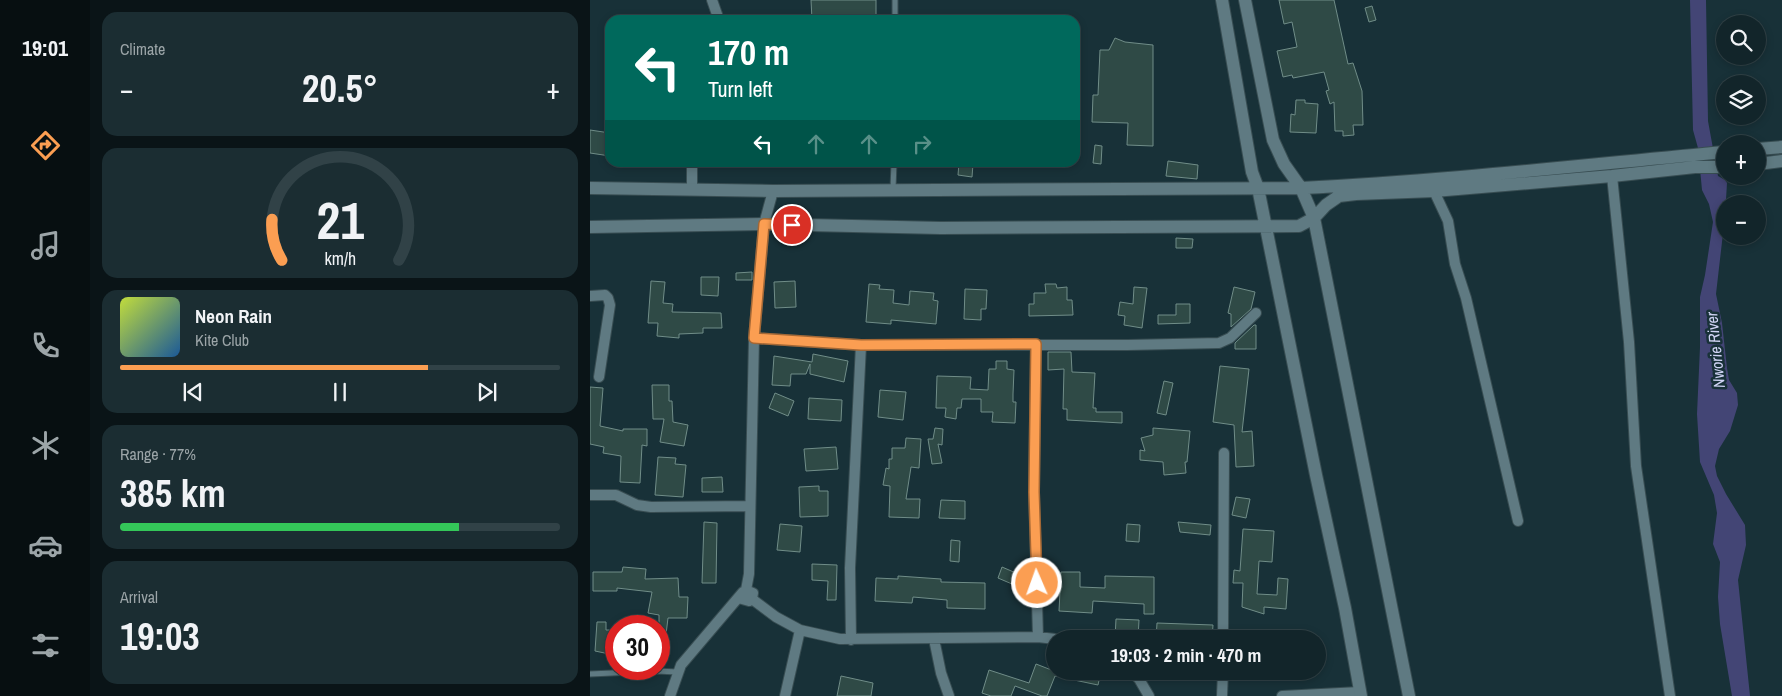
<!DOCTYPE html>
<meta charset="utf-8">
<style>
:root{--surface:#12252a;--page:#1b2d32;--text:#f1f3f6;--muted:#9ca5a8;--line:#314247;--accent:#fb9e52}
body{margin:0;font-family:"Archivo Narrow",sans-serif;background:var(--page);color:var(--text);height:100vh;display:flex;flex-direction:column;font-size:19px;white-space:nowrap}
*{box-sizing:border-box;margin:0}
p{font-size:16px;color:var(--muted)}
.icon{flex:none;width:28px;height:28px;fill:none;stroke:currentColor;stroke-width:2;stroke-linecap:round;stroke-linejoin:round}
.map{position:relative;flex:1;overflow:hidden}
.panel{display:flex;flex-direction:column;gap:12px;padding:12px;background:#0a1417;width:500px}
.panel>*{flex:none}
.top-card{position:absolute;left:15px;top:15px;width:475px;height:152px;border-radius:15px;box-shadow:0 2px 8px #0003,0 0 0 1px var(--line);background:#00695c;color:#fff;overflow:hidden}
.controls{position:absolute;left:1126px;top:15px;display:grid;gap:10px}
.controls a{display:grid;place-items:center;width:50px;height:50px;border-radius:50%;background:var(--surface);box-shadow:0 2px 8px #0003,0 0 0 1px var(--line);font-size:25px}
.speed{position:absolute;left:15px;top:615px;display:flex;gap:10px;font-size:25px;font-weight:700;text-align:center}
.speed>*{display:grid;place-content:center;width:65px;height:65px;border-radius:50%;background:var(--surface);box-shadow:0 2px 8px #0003,0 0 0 1px var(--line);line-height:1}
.speed .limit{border:8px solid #d22;background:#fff;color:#111}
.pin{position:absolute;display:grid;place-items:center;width:42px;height:42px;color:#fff;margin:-21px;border:2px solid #fff;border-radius:50%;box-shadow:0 1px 5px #0007}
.me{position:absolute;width:55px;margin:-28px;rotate:358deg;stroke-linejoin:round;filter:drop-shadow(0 0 4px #0008)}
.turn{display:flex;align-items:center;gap:18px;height:105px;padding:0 20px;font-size:22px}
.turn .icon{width:65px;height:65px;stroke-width:2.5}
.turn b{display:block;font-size:35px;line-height:42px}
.lanes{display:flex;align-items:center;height:48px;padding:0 20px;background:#0003;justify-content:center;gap:25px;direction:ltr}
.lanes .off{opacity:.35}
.big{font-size:38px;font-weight:700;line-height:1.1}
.panel .card{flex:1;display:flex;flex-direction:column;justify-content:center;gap:8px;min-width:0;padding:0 18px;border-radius:15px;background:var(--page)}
.panel .dial{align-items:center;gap:0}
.dial svg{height:130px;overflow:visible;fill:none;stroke:var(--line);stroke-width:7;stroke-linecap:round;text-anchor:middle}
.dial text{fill:var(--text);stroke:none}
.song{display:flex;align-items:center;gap:15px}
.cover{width:60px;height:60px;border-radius:8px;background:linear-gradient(135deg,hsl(70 70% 55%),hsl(210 70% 35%))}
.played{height:5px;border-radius:2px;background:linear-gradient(90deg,var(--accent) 70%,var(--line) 70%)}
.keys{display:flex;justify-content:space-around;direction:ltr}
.heat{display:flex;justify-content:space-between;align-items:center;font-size:28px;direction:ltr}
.charge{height:8px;border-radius:4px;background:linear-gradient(90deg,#34c759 77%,var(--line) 0)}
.trip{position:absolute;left:456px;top:630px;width:280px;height:50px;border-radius:25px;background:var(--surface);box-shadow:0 2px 8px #0003,0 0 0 1px var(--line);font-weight:700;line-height:50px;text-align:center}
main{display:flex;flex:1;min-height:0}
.dock{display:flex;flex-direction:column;width:90px;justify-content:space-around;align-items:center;background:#070f11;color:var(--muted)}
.dock .icon{width:35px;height:35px}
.dock .selected{color:var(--accent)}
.dock b{font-size:22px;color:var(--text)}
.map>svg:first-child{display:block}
</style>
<main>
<nav class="dock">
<b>19:01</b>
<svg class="icon selected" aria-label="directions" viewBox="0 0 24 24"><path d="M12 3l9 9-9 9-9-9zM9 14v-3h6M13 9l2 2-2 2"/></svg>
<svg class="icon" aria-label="music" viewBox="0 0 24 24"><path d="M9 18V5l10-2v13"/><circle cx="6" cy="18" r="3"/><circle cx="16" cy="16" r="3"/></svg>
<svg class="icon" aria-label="phone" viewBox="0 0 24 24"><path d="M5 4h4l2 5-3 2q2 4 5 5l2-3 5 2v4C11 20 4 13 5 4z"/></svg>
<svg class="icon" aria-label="climate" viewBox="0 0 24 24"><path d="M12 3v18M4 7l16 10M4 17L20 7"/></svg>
<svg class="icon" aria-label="car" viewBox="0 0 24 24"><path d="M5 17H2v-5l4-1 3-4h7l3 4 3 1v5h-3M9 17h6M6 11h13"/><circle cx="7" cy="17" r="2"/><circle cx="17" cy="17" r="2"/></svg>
<svg class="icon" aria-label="filters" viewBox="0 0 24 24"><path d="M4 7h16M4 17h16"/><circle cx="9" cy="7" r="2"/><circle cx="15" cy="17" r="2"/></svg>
</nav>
<section class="panel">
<div class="card"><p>Climate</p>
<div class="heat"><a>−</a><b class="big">20.5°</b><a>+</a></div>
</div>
<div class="card dial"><svg viewBox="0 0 100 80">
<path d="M14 69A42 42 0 1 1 86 69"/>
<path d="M14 69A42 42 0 0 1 8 44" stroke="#fb9e52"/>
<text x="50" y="56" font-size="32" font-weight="700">21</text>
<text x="50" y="72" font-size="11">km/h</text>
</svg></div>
<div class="card">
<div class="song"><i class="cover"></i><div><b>Neon Rain</b><p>Kite Club</p></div></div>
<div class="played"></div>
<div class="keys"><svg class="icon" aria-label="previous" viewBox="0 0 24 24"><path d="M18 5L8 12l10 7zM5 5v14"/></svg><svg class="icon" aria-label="pause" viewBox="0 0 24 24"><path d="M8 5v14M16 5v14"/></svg><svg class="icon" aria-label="next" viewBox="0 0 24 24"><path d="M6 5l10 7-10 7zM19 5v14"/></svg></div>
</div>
<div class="card"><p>Range · 77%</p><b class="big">385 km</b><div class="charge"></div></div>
<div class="card"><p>Arrival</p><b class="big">19:03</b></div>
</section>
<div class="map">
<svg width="1192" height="696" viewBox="0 0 1192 696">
<rect width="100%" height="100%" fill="#183138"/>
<path fill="#434575" d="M1100 0H1116L1118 121 1128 176 1135 180 1137 183 1135 216 1126 294 1132 323 1137 368 1139 380 1147 393 1148 405 1140 431 1129 449 1125 466 1127 476 1136 494 1155 525 1156 545 1148 580 1160 696H1142L1130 624 1128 597 1130 562 1123 544 1127 513 1124 495 1110 462 1107 414 1110 347V297L1115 275 1123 222 1119 204 1112 190 1108 148 1103 130Z"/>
<path fill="#2f4a46" stroke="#708d88" d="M221 0H286V20H222Z
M689 0H744L758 64 763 63 772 91 773 125H763L764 135 753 136V131H745L744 102 740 104 736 91 739 90 734 72 703 78 702 75 693 77 687 51 707 47 702 22 694 24Z
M782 6 786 20 779 22 775 8Z
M525 38 535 42 563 45V146L537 145 538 123 502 122 503 95H508L510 50H519Z
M706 100H715V103L728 104 726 133 700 132 701 114 705 115Z
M0 130 20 133V156L0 153Z
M505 145 512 146 511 164 503 163Z
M578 161 608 165 607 179 576 176Z
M369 163 383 164 382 177 368 175Z
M586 238 603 239 602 248H586Z
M162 272V280H146V273Z
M111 277H129L128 296 111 295Z
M61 281 75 282 73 303 83 304 82 312 131 313 132 328H113V333L89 334V338L67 336 68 323H58Z
M205 281 206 307 185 308 184 282Z
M279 284 290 285 289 289 304 290 303 303 319 305 320 291 344 293 343 300 348 301 346 324 301 320V324L276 322Z
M455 284H466L467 288 477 287V300H482L483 315 439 316V304H444V293H456Z
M544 287 557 288 552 328 534 325 535 316 528 315 530 302 543 304Z
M644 287 665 292 661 309 641 327V314L638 313Z
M375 289 397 290 396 309H391V320L374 319Z
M586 304H600V323L568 324V315H586Z
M664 325H666V349H645V343Z
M458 352H481L482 372 505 373 503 408H506V412H532V423L477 420V409H473L474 369 458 370Z
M223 354 258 361 254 382 220 374V364L216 374H201L200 386 182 385 184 356 222 362Z
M406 361H417V369L424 370 423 394V402H426L425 423 402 422 403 412H391V399H372L371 408H367L366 419 355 417 356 408H346L347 376 381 377 380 389 398 390 399 369H406Z
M630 366 659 369 652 432 662 431 664 466 646 467 644 425 623 422Z
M574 381 583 383 576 415 567 413Z
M62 385H79V401H82L83 422 98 425 94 446 70 442 74 419H63Z
M0 387 13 388 10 426 33 431V429H57V446L52 445 50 483 30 482 31 456 13 453 14 447 0 444Z
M290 390 316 392 313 420 288 417Z
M185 393 204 401 198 416 179 408Z
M219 398 252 400 251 421 218 419Z
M345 428 353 429 352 445 348 444 352 463 342 464 338 439H343Z
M563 428 600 431 597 462H595L596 473 574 475 573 462 550 460V450L555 451 551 438 563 435Z
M316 438 331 439 329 468 321 467 316 499H330L329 518 299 517 300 486 293 485 296 468 299 469V459H302V448H315Z
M246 447 248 469 216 471 214 449Z
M68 457 86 458 85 464 96 465 93 497 65 495Z
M132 477 133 492H112V478Z
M229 486V491H238V516L210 517 209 487Z
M646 497 660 499 656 518 642 515Z
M351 500 375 501V519L349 518Z
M114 522 127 523 126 583H112Z
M588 522 621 525 620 535 590 532Z
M190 524 212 526 210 552 187 550Z
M537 524 550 525 549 542 536 541Z
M653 529 684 531 682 562 669 561 667 594 687 595 688 578 698 579 696 609 674 607V614L652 607 653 583H643L644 570 650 571Z
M361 540 370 541 369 562 360 561Z
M222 564 247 565 246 600H237L238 581 222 580Z
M33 567 56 569 55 579 88 578 89 597H98L97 618H78L74 651H69V615L58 613 62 592 27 588V591H3V572H32Z
M412 567 426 573 422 584 408 578Z
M471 572H490V587L515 588V576L564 577V614H554V604L503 601 502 613 469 611Z
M308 576 351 579V582L395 583V609L357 608V600L323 597 322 603 285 601 286 578 308 579Z
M526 619 549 620 548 639 525 638Z
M7 622H16V630H24L21 642H26L24 655 5 651Z
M567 623 623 625 622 639H566Z
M446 664 464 671H511L508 685 465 676 457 696H452L425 686 421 696H401L392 693 399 670 439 683Z
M251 676 283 683 281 696H247Z"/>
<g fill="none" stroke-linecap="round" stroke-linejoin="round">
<g stroke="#384d52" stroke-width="7">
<path id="service" d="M305 0V20
M303 189 304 162
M0 674 66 671 88 672"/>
</g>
<g stroke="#384d52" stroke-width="12">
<path id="minor" d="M122 0 129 20
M1022 176 1039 342 1046 466 1080 696
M102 190V162
M844 191 858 221 865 264 876 298 928 521
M0 296 15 295 18 298 20 305 9 377
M164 338 271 345H538L629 343 640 338 666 313
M446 344 444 492 448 637
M0 495H26L47 505 61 507 160 506
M156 590 163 593 162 599 159 601 152 599 151 595 156 590 159 574 164 338 174 224 183 191
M162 599 186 617 210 630 250 639 448 637 465 639
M344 639 351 673 359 696
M633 639 634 453
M261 640 260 568 271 345
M541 671 549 679 559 696
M80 696 91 665 153 592
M195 696 210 630
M632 696 633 671
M692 696 770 692"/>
</g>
<g stroke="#384d52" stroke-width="14">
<path id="tertiary" d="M632 0 662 172 668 188 726 475 755 608 771 696
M655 0 683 140 694 164 711 188 724 218 819 696
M1168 149 1192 147
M1168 164 1192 161
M0 188 183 191 711 188C853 181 994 165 1135 152
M0 227 174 224 351 228 709 226 724 218 736 205 749 196 766 194 844 191 1022 176 1105 167H1135"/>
</g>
<use href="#service" stroke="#5f7a82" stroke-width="5"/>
<use href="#minor" stroke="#5f7a82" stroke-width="10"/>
<use href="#tertiary" stroke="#5f7a82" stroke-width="12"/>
</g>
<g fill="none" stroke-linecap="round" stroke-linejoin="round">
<g stroke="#a36735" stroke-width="12">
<path id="route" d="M202 225 174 224 164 338 271 345 446 344 444 492 447 583"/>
</g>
<use href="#route" stroke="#fb9e52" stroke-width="9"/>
</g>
<g text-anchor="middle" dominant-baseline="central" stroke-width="5" stroke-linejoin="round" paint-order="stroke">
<g font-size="16" font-style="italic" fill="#cfd3f3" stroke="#183138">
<text transform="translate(1125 350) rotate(-96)">Nworie River</text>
</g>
</g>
</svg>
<div class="controls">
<a><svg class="icon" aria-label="search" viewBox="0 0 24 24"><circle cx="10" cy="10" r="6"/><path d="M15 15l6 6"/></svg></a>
<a><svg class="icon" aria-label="layers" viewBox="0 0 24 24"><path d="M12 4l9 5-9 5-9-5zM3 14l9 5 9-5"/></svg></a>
<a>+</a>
<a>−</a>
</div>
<div class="speed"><div class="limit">30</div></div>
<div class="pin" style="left:202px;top:225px;background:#d93025"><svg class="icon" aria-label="arrive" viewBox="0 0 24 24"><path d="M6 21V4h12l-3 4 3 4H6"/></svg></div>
<svg class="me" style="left:447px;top:583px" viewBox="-20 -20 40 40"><circle r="17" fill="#fb9e52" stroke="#fff" stroke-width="3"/><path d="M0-11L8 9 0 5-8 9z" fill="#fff"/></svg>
<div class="trip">19:03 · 2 min · 470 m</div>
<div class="top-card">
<div class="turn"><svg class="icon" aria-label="left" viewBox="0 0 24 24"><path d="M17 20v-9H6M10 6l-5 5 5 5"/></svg><div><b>170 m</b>Turn left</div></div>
<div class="lanes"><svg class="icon" aria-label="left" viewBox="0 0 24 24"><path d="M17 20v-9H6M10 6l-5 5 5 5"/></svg><svg class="icon off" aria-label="ahead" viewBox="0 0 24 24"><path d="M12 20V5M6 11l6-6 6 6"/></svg><svg class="icon off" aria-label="ahead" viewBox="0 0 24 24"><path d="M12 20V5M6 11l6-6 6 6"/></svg><svg class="icon off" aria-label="right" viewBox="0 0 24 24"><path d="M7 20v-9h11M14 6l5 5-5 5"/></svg></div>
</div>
</div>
</main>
